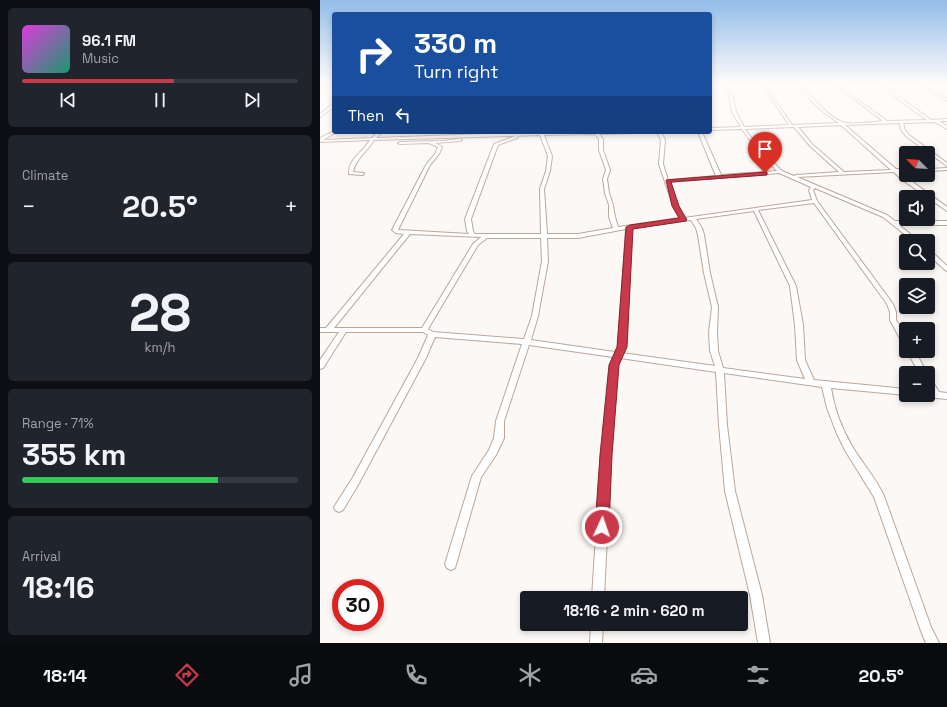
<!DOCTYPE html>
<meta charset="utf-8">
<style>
:root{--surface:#171b24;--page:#20242c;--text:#f1f3f6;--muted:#9ea1a6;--line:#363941;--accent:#c9394a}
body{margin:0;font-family:"Space Grotesk",sans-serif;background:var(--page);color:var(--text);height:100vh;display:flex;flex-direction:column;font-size:15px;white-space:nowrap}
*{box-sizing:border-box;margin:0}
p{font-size:13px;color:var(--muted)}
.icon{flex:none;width:22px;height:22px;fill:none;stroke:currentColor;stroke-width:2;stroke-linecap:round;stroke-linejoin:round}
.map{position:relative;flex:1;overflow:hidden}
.side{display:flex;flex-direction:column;gap:8px;padding:8px;background:#0d0f14;width:320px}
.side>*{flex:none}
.hud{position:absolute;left:12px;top:12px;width:380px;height:122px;border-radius:4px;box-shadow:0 2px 6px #0003;background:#1a4fa0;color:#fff;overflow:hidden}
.needle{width:26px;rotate:294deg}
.controls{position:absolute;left:579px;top:146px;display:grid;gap:8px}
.controls a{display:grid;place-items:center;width:36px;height:36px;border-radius:4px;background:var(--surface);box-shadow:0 2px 6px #0003;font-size:20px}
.speed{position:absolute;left:12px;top:579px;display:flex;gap:8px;font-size:20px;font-weight:700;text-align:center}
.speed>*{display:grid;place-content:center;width:52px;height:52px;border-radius:50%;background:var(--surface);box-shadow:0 2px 6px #0003;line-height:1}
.speed .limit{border:6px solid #d22;background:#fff;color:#111}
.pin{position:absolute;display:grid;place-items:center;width:34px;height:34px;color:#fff;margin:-41px -17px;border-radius:50% 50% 50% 0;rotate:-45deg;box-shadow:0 0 4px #0007}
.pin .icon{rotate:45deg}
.me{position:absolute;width:44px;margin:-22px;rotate:3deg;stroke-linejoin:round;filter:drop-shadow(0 0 3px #0008)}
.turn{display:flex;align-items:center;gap:14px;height:84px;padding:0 16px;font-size:18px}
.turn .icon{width:52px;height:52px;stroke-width:2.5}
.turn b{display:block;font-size:28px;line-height:34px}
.then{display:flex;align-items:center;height:38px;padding:0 16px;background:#0003;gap:8px;font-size:15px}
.big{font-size:30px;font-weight:800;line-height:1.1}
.side .tile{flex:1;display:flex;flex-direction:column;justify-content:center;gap:6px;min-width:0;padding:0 14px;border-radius:6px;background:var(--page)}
.side .dial{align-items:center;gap:0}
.dial b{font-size:52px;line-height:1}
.song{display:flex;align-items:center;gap:12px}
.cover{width:48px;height:48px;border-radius:6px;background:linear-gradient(135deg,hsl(300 70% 55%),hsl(160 70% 35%))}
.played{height:4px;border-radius:2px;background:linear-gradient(90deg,var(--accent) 55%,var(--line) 55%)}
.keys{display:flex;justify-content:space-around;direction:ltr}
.heat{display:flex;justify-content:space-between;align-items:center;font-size:22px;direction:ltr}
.charge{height:6px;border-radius:3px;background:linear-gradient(90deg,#34c759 71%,var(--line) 0)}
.trip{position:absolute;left:200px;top:591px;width:228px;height:40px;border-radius:4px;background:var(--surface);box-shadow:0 2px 6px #0003;font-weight:800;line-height:40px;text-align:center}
.tab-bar{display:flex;height:64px;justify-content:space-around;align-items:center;background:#090b0e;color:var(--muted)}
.tab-bar .icon{width:28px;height:28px}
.tab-bar .on{color:var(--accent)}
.tab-bar b{font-size:18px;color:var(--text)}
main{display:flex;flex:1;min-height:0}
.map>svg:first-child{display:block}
</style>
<main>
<section class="side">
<div class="tile">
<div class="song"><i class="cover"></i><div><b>96.1 FM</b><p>Music</p></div></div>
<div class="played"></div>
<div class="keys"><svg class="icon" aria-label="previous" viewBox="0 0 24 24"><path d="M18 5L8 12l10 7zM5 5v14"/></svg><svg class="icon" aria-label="pause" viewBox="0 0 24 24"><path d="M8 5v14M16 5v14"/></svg><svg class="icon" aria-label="next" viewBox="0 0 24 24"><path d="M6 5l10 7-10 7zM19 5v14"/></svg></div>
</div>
<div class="tile"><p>Climate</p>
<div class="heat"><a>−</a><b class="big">20.5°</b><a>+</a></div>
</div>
<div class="tile dial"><b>28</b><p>km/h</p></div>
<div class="tile"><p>Range · 71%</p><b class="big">355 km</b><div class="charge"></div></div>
<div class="tile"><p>Arrival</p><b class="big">18:16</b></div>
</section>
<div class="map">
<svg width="627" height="643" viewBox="0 0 627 643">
<rect width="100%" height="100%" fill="#fcf8f5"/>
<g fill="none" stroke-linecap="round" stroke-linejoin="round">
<g stroke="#baa79a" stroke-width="2">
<path id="minor" d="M10 84H12L0 91V89Z
M398 84H400L412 94 416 112 424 127 469 125 442 84H444L472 125 519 123C504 113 487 100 479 84H481C492 97 506 115 522 122 528 125 555 122 563 121L514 84H516L567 121 607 120 580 101 561 84H563L582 99 611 120 627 119V121H619L627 126V129L615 122 583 123 585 130 589 135 627 163V166L587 137 581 130 580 123 525 125 576 169H586V171L579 172 627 207V211L581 179 574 172 477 177 567 215 575 221H627V225H579L599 241H593L563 217 495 188 493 190 497 201 573 304 576 312V320L586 336V344H583L570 320V312L567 304 494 203 438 210 476 286 483 325 485 360 494 380 586 389V395L511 388C514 408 522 429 532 446 542 463 556 478 564 496L611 627 619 643H606L602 634 554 497 526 452 517 434 507 408 502 387 404 373 407 425 415 491 442 595 450 643H438L430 595 405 491 399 425 396 372 300 358 298 365 291 455 284 598H272L281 455 290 365 293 357 209 345 184 421V438L176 455 161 477 135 568 131 570 127 568 125 564 152 476 169 450 174 438 176 421 202 344 115 337 106 358 38 485 23 510 19 512 15 510 14 507 32 479 98 358 108 335 103 332H26L3 368 0 369V360L19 332H0V328H6L84 234 76 233 72 230 106 165 115 154 118 147 109 143 80 144 78 143 80 142 122 141 140 139 142 140 140 141 115 143 122 147 119 154 110 165 78 230H79L149 234 147 231 145 219 174 144 196 136 198 137 197 138 178 145 151 219 153 231 155 234H221L220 189 226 171 228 156 220 135 54 140C47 152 36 158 33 172L44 173V174L42 175 29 174C28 159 43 152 50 140L0 142V138L14 131V132H16L15 133 3 140 52 138 58 132H62L56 138 220 132H316L314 133 279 134 283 139V150L290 170 287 179 289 193 293 205 295 217 298 227 360 218 353 206 339 164 341 140 337 132H341L345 140 343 164 348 180 396 176 378 132H382L401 175 457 171 437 150 422 129 390 130V128L421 127 412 112 409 94ZM521 125 571 170 524 172 492 144 478 127ZM474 127 490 146 519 172 476 175 474 176 462 171 439 148 425 129ZM275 134 279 139V150L286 170 283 179 285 193 289 205V217L293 228 258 234H227L224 189 230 171 232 156 224 135ZM459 173 491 187 489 190 492 200 364 218 357 206 349 182ZM434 211 470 286 475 325 477 360 485 379 403 368 398 351 397 332 398 307 390 273 384 235 382 228 376 219ZM371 220 376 228 378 235 384 273 392 307 389 332 390 351 395 366 302 353 306 347 312 228ZM306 229 298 347 295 352 211 340 218 316 228 261 227 238H258ZM90 234 161 237 153 244 102 328H14ZM167 238H221L222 261 212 316 204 339 113 332 108 329 158 245Z
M598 84H600L627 99V101Z
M13 104H14V107L0 117V114Z
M627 168V170L608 171V169Z
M608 249 610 250 627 266V271L625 270 608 254Z
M587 351H595L607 373H599Z
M608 378 611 379 619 392 627 393V399L605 397 604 395H608V392H610L608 388Z
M271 624H283L282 643H270Z"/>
</g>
<use href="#minor" fill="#fff" fill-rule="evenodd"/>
</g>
<linearGradient id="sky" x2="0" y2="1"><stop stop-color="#92bce9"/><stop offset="0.48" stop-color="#fefcfa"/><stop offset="1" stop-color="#fefcfa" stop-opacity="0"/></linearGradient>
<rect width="627" height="174" fill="url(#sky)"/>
<path fill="#c9394a" stroke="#832530" d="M445 172H447V175L351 182 359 206 367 220 366 221 313 229 307 347 299 365 292 455 289 527 287 532 282 534 277 532 275 527 280 455 289 365 297 347 306 227 310 225 359 218 352 206 346 180Z"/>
</svg>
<div class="controls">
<a><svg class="needle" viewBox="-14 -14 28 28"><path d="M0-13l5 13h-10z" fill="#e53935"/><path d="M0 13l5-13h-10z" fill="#9ea1a6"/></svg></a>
<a><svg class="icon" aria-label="sound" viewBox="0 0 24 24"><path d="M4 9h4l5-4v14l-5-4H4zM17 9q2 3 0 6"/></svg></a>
<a><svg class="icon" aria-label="search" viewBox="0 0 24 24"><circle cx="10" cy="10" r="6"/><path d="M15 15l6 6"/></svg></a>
<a><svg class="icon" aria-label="layers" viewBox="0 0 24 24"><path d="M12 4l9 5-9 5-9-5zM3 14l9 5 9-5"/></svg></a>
<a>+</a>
<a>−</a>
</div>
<div class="speed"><div class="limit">30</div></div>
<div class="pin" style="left:445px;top:173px;background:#d93025"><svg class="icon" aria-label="arrive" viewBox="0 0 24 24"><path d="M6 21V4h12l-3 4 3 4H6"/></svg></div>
<svg class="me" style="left:282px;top:527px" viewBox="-20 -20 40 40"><circle r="17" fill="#c9394a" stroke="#fff" stroke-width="3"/><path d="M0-11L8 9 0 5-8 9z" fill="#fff"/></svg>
<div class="trip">18:16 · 2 min · 620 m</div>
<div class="hud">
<div class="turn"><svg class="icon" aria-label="right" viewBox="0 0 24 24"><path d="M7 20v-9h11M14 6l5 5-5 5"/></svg><div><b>330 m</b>Turn right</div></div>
<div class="then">Then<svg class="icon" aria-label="left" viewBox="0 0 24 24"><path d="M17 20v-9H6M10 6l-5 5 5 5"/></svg></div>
</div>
</div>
</main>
<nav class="tab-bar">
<b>18:14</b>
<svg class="icon on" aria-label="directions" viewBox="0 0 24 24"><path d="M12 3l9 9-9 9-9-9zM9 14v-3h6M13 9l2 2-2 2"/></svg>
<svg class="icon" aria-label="music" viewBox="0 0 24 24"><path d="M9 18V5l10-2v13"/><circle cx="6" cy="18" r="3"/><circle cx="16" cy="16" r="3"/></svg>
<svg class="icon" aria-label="phone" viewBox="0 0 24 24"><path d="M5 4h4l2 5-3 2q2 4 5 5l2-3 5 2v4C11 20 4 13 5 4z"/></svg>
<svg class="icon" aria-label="climate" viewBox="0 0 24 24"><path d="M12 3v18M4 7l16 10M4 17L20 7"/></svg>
<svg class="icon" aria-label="car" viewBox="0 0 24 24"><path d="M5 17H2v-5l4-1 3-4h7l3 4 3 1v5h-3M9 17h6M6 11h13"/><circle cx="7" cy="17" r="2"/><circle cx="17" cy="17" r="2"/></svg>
<svg class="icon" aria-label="filters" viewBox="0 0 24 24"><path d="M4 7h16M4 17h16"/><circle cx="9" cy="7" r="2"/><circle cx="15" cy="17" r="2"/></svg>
<b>20.5°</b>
</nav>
